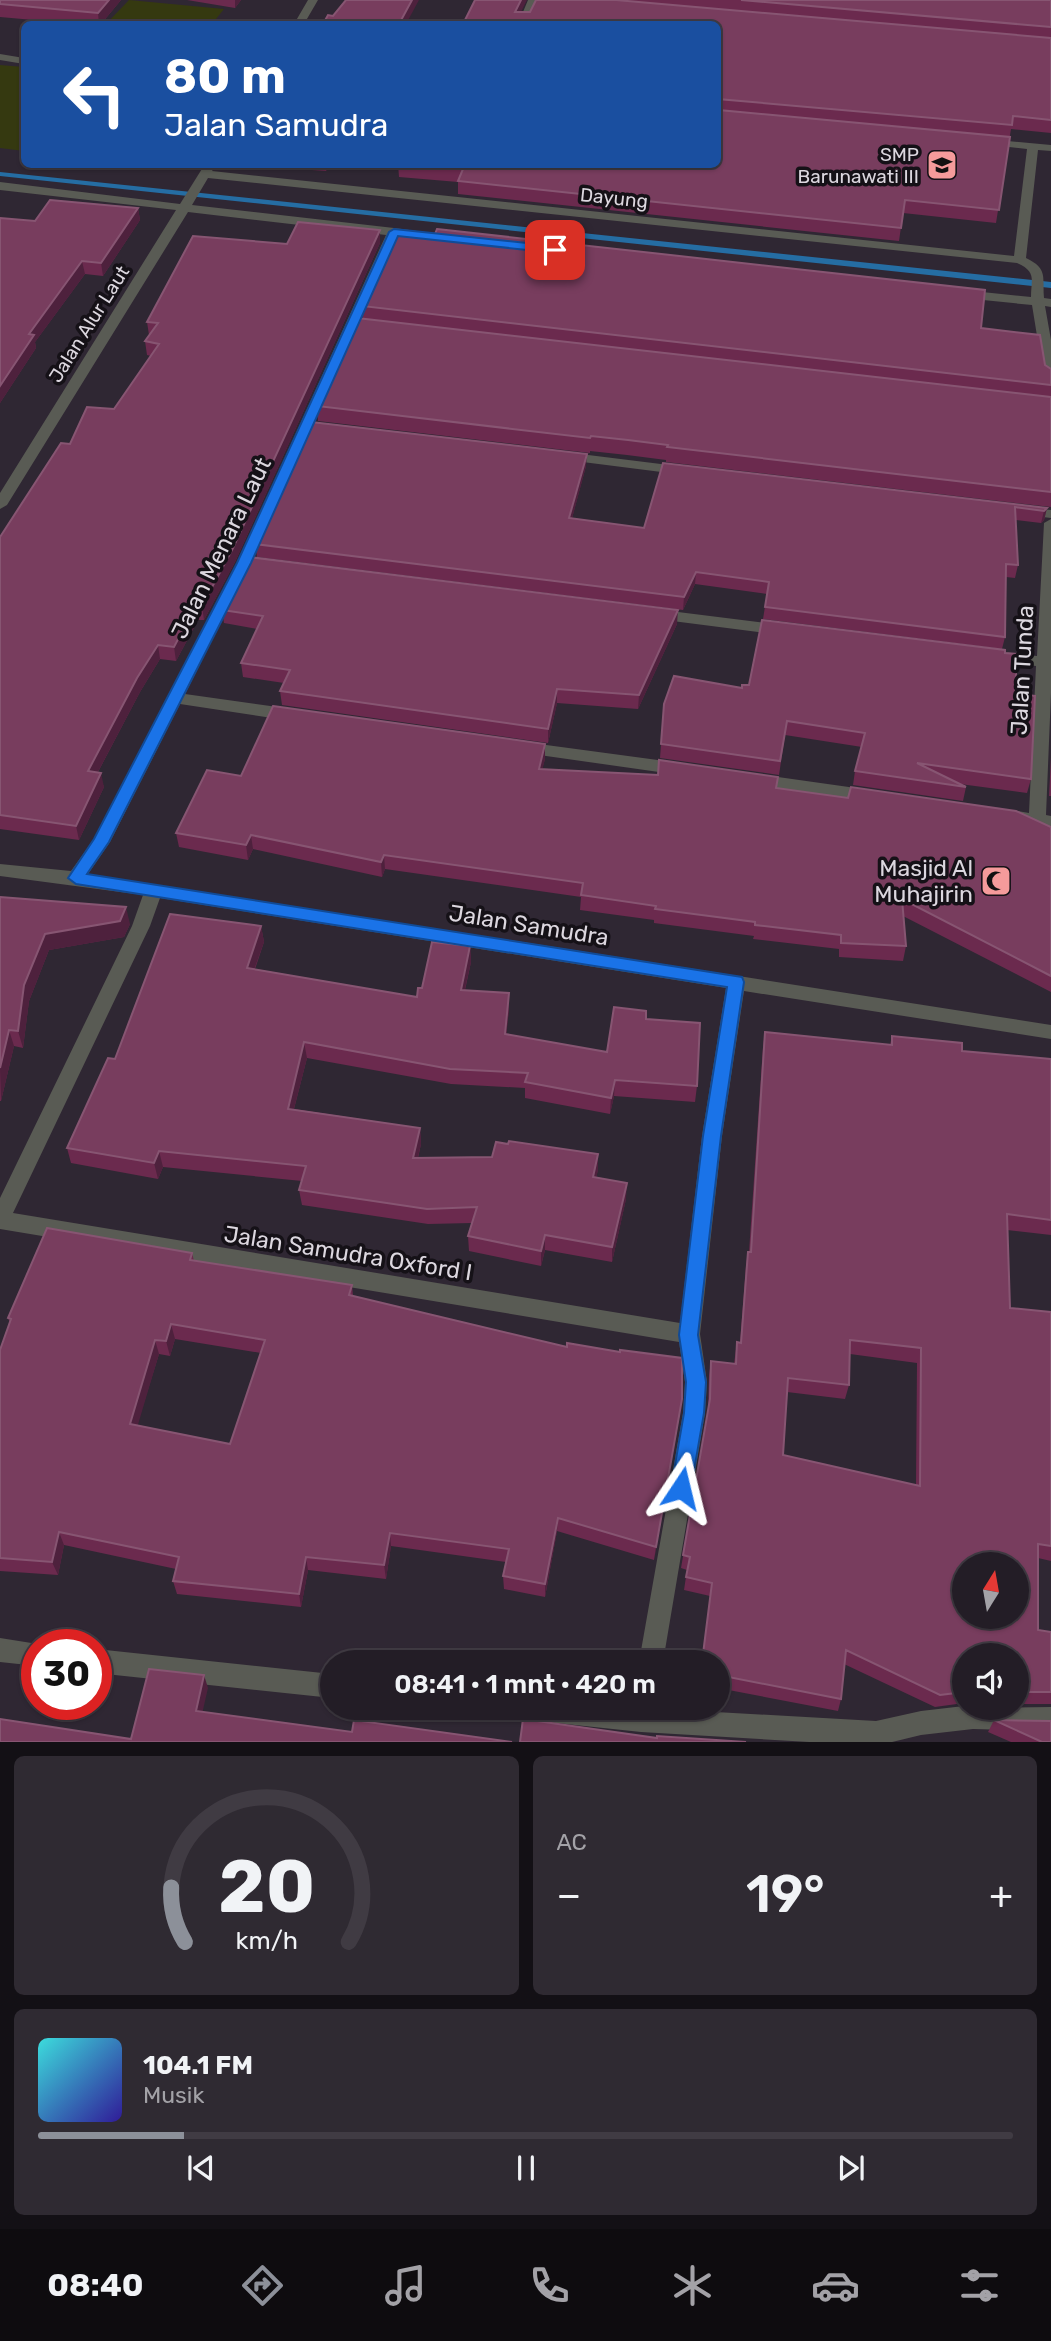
<!DOCTYPE html>
<html lang="id">
<meta charset="utf-8">
<style>
:root{--surface:#231d26;--page:#2f2a32;--text:#f1f3f6;--muted:#a3a2a7;--line:#403b43;--accent:#8c9099}
body{margin:0;font-family:Rubik,sans-serif;background:var(--page);color:var(--text);height:100vh;display:flex;flex-direction:column;font-size:26px;white-space:nowrap}
*{box-sizing:border-box;margin:0}
p{font-size:23px;color:var(--muted)}
.icon{flex:none;width:38px;height:38px;fill:none;stroke:currentColor;stroke-width:2;stroke-linecap:round;stroke-linejoin:round}
.map{position:relative;height:1742px;overflow:hidden}
.sheet{display:flex;flex-direction:column;gap:14px;padding:14px;background:#131015;flex:1}
.sheet>*{flex:none}
.hud{position:absolute;left:21px;top:21px;width:700px;height:147px;border-radius:10px;box-shadow:0 2px 5px #0004,0 0 0 2px var(--line);background:#1a4fa0;color:#fff;overflow:hidden}
.needle{width:46px;rotate:11deg}
.fabs{position:absolute;left:952px;top:1552px;display:grid;gap:14px}
.fabs a{display:grid;place-items:center;width:77px;height:77px;border-radius:50%;background:var(--surface);box-shadow:0 2px 5px #0004,0 0 0 2px var(--line);font-size:35px}
.speed{position:absolute;left:21px;top:1629px;display:flex;gap:14px;font-size:35px;font-weight:700;text-align:center}
.speed>*{display:grid;place-content:center;width:91px;height:91px;border-radius:50%;background:var(--surface);box-shadow:0 2px 5px #0004,0 0 0 2px var(--line);line-height:1}
.speed .limit{border:10px solid #d22;background:#fff;color:#111}
.pin{position:absolute;display:grid;place-items:center;width:60px;height:60px;color:#fff;margin:-30px;border-radius:14px;box-shadow:0 4px 10px #0006}
.me{position:absolute;width:77px;margin:-38px;rotate:10deg;stroke-linejoin:round;filter:drop-shadow(0 0 5px #0008)}
.turn{display:flex;align-items:center;gap:24px;height:147px;padding:0 28px;font-size:32px}
.turn .icon{width:91px;height:91px;stroke-width:2.5}
.turn b{display:block;font-size:49px;line-height:60px}
.big{font-size:52px;font-weight:600;line-height:1.1}
.sheet .card{flex:1;display:flex;flex-direction:column;justify-content:center;gap:10px;min-width:0;padding:0 24px;border-radius:10px;background:var(--page)}
.sheet .dial{align-items:center;gap:0}
.dial svg{height:182px;overflow:visible;fill:none;stroke:var(--line);stroke-width:7;stroke-linecap:round;text-anchor:middle}
.dial text{fill:var(--text);stroke:none}
.song{display:flex;align-items:center;gap:21px}
.cover{width:84px;height:84px;border-radius:10px;background:linear-gradient(135deg,hsl(180 70% 55%),hsl(250 70% 35%))}
.played{height:7px;border-radius:4px;background:linear-gradient(90deg,var(--accent) 15%,var(--line) 15%)}
.keys{display:flex;justify-content:space-around;direction:ltr}
.heat{display:flex;justify-content:space-between;align-items:center;font-size:38px;direction:ltr}
.sheet .tiles{flex:1;display:grid;gap:14px;grid-template-columns:1fr 1fr}
.card:last-child{grid-column:span 2}
.trip{position:absolute;left:320px;top:1650px;width:410px;height:70px;border-radius:35px;background:var(--surface);box-shadow:0 2px 5px #0004,0 0 0 2px var(--line);font-weight:600;line-height:70px;text-align:center}
.tab-bar{display:flex;height:112px;justify-content:space-around;align-items:center;background:#0e0c0f;color:var(--muted)}
.tab-bar .icon{width:49px;height:49px}
.tab-bar .active{color:var(--accent)}
.tab-bar b{font-size:32px;color:var(--text)}
.map>svg:first-child{display:block}
</style>
<div class="map">
<svg width="1051" height="1743" viewBox="0 0 1051 1743">
<rect width="100%" height="100%" fill="#2f2733"/>
<path fill="#353910" d="M129 0 224 9 212 24H106Z
M0 65 24 67V151L0 148Z"/>
<g fill="none" stroke-linecap="round" stroke-linejoin="round">
<path fill="#256da3" fill-rule="evenodd" d="M0 172 1051 282V288L0 176Z"/>
<path fill="#595b54" fill-rule="evenodd" d="M308 0H318L304 24H294Z
M528 0H538L528 24H518Z
M0 54 24 58V64L0 60Z
M986 139 1051 145V151L1038 150 1026 258C1049 269 1042 278 1044 298L1051 299V307L1045 306 1051 340V383L1044 379 1032 305 963 298 957 294 963 290 1031 297C1031 279 1037 272 1017 263L208 178 192 205 394 228 417 231 423 235 417 239 398 236 251 563 185 694 292 709 300 715 292 721 180 704 110 842 88 874 1051 1025V1039L744 991 722 1136 700 1334 707 1382 705 1413 663 1662H639L683 1413 685 1382 679 1342 0 1229V1198L132 926 143 895 0 876V864L71 871 94 839 237 563 386 235 188 212 7 505 0 509V493L176 210 0 190V182L180 204 205 164H217L212 171 1014 256 1027 149 982 144 980 142ZM160 898 726 988 702 1136 680 1323 13 1213 150 926Z
M564 452 685 467 692 471 685 475 559 459 557 456Z
M1023 507 1051 510V518L1018 514 1016 511Z
M1051 519V693L1046 815 1051 816V828L1012 822 1003 816 1012 810 1029 813 1036 666 994 661 986 656 994 651 1037 656 1044 523Z
M654 609 782 625 790 630 782 635 649 618 646 614Z
M524 742 680 763 688 769 680 775 518 752 516 748Z
M756 774 870 790 878 796 870 802 750 784 748 780 750 776Z
M0 1638 44 1645H37V1666L0 1662Z
M96 1649 332 1674V1698L96 1673Z
M964 1706V1708L1051 1707V1731L973 1729 921 1735 888 1743H826L641 1732 528 1720 519 1717 516 1708H645L876 1721 921 1711Z"/>
</g>
<path fill="#6b2a4e" fill-rule="evenodd" d="M0 0H121L101 24H78L0 17Z
M187 0H241L235 8Z
M536 0H1051V133L1011 129 996 223 903 213 899 241 458 194V182L399 177 398 164H718L463 24 521 12H530Z
M255 164H330L326 171 255 166Z
M138 208 140 220 103 276 85 274 35 342 36 348 0 403V218L35 221Z
M380 230V243L235 562 204 620H198L176 661 160 659 140 692 98 772 104 787 79 840 0 829V537L70 444 114 409 151 356 147 355 145 341 149 335 147 322 287 244Z
M362 306 981 328 1051 369V507L666 462V460L627 455 590 451V453L318 421 317 406 363 319Z
M663 463 1047 508 1044 520 1041 523 1015 520 1018 565 1015 578 1006 577 1005 637 1002 649 763 619 767 594 695 584 683 610 257 557 255 544 586 466 572 518 644 528Z
M222 610 677 624 638 709 557 703 548 743 282 705 280 691 284 683 243 677 241 663 257 629 224 623Z
M749 685 1015 694 1031 779 1027 793 960 784 966 787 963 801 853 785 855 771 862 747 785 735 779 775 660 758 664 704 742 688Z
M1051 757V796H1049Z
M545 759 542 769 776 788 1051 827V992L903 916 906 946 903 961 839 957V949L753 939 754 936 654 923V920L580 910 581 897 385 869 382 877 253 849 248 860 179 847 176 833 241 776Z
M0 897 130 924 124 937 49 950 29 1001 23 1048 14 1046 1 1101H0Z
M261 926 264 942 255 969 417 997 422 988 470 946 471 962 465 990 509 1009 506 1035 607 1052 646 1019 697 1086 695 1102 614 1096 610 1114 525 1098V1088L451 1084 307 1058 294 1109 420 1128 421 1144 418 1158 598 1170 596 1177 626 1199 612 1262 545 1250 541 1266 469 1251 468 1236 472 1223 428 1224 302 1205 299 1190 302 1181 163 1167 158 1179 71 1163 67 1148 115 1059Z
M765 1032 890 1045 892 1036 962 1051 1051 1059V1235L1007 1230 1010 1308 1051 1312V1561L1038 1558V1630L1051 1632V1704H1017V1656H964V1703L935 1707 844 1664 841 1699 838 1711 718 1688V1662L710 1596 684 1590 687 1570 681 1568 708 1410 709 1375 711 1361 734 1364 737 1342 740 1343 746 1266 748 1252H749L763 1047ZM850 1354 917 1363 916 1485 783 1455 787 1392 845 1399 849 1385Z
M192 1253 194 1261 352 1285 353 1296 680 1413 654 1560 557 1531 545 1597 504 1589 503 1576 506 1562 391 1546 386 1579 308 1570 301 1607 177 1594 173 1581 176 1569 64 1545 58 1575 0 1571V1350L10 1323 8 1318ZM175 1339 261 1353 230 1444 137 1425 159 1354 170 1356Z
M994 1720 1051 1742H1011L988 1732Z"/>
<path fill="#4e213d" d="M109 0H121L101 24H99L98 13Z
M235 0H241L235 8Z
M412 0H419L406 24H399Z
M521 0H527L515 24V12Z
M138 208 140 220 103 276 101 263Z
M380 230V243L235 562 204 620 202 606Z
M82 261 85 274 35 342 36 348 0 403V386L29 334Z
M587 454 586 466 569 530V518Z
M1047 508 1044 520 1041 523 1044 511Z
M696 572 695 584 683 610 684 597Z
M196 605 198 620 176 661 174 647Z
M678 610 677 624 638 709 639 695Z
M158 645 160 659 140 692 91 785 88 771 137 678Z
M557 689V703L548 743V729Z
M545 744V759L539 783V769Z
M101 773 104 787 79 840 76 826Z
M251 835 253 849 248 860 246 845Z
M384 855 385 869 382 877 381 862Z
M126 907 130 924 124 937 49 950 29 1001 23 1048 18 1031 24 985 45 934Z
M261 926 264 942 249 984 247 968Z
M470 946 471 962 461 1006V990Z
M509 993V1009L505 1050V1034Z
M9 1030 14 1046 1 1101 0 1068Z
M304 1042 307 1058 290 1124 288 1109Z
M615 1080 614 1096 610 1114 611 1098Z
M420 1128 421 1144 414 1174 413 1158Z
M159 1151 163 1167 158 1179 154 1163Z
M598 1154V1170L593 1192V1177Z
M627 1183 626 1199 612 1262V1247Z
M545 1235V1250L541 1266V1251Z
M171 1324 175 1339 170 1356 166 1341Z
M155 1340 159 1354 134 1438 130 1424Z
M682 1399 680 1413 654 1560 656 1547Z
M558 1518 557 1531 545 1597V1584Z
M59 1532 64 1545 58 1575 52 1562Z
M390 1533 391 1546 386 1579 384 1565Z
M306 1557 308 1570 301 1607 299 1594Z
M204 1675 208 1688 200 1723 196 1711Z"/>
<path fill="#783d5e" stroke="#875572" stroke-width="2" fill-rule="evenodd" d="M0 0H109L98 13 0 4Z
M346 0H412L399 24H323L328 15 333 16Z
M475 0H521L515 12H530L536 0H616L1051 38V120L1013 116 1012 125 718 99V24H463Z
M741 0H1051V27Z
M718 101 719 110 1010 137 999 210 905 200 901 228 458 181 463 169 414 164H718Z
M50 200 138 208 101 263 82 261 29 334 34 335 0 386V218L35 221Z
M298 222 380 230 233 548 202 606 196 605 174 647 158 645 137 678 88 771 101 773 76 826 0 815V537L61 443 70 444 87 407 114 409 159 344 145 341 158 323 147 322 193 236 287 244Z
M437 229 985 290 981 328 1040 335 1045 365 1051 369V385L362 306 396 230 435 234Z
M357 318 1051 397V492L667 447 668 445 628 440 591 436 590 438 317 406Z
M311 422 587 454 569 518 644 528 663 463 1047 508 1044 511 1015 507 1018 565 1006 564 1005 637 765 607 769 582 696 572 684 597 255 544Z
M249 557 678 610 639 695 557 689 548 729 280 691 290 670 241 663 263 616 222 610Z
M762 620 1005 650V653L1017 654 1015 694 1035 696 1031 779 917 763 966 787 855 771 865 733 787 721 780 761 661 744 664 704 674 676 742 688V685H749Z
M273 706 545 744 539 769 658 775 659 760 778 777 776 788 848 798 851 787 1016 811 1051 827V976L902 899 906 946 841 943V935L755 925V922L655 909 656 906 581 895 583 883 384 855 381 862 251 835 246 845 176 833 207 770 241 776Z
M0 897 126 907 120 921 45 934 24 985 18 1031 9 1030 0 1068Z
M170 914 261 926 247 968 417 997 418 988H422L432 942 470 946 461 990 509 993 505 1034 607 1052 614 1007 646 1011V1019L700 1023 697 1086 615 1080 611 1098 525 1082 528 1073 450 1069 304 1042 288 1109 420 1128 413 1158 492 1157 496 1142 508 1144 509 1141 598 1154 593 1177 627 1183 612 1247 545 1235 541 1251 468 1236 477 1207 427 1209 299 1190 306 1166 159 1151 154 1163 67 1148 108 1058 115 1059Z
M765 1032 892 1045V1036L962 1043V1051L1051 1059V1220L1007 1214 1010 1308 1051 1312V1546L1038 1544V1630L1051 1632V1692H1017V1656H964V1692L940 1695 846 1650 841 1699 718 1675V1662H702L712 1583 686 1577 690 1557 683 1555 710 1399 711 1361 736 1364 737 1342 741 1343 748 1252H751ZM850 1340 921 1348 920 1486 783 1455 788 1378 849 1385ZM964 1564H1017V1617H964Z
M47 1228 192 1253 190 1260 352 1285 349 1295 567 1347V1343L620 1352V1350L682 1358V1399L656 1547 558 1518 545 1584 503 1576 509 1549 390 1533 384 1565 306 1557 299 1594 173 1581 179 1557 59 1532 52 1562 0 1558V1350L11 1319 8 1318ZM171 1324 265 1340 230 1444 130 1424 155 1340 166 1341Z
M149 1669 204 1675 196 1711 352 1732 354 1720 512 1742H0V1719L131 1739Z
M523 1719 657 1738V1736L746 1742H520Z
M994 1720 1051 1721V1742H1042Z"/>
<path fill="#1a73e8" stroke="#114b97" stroke-width="2" d="M394 229 555 246 561 250 555 253 398 236 251 563 109 842 87 874 742 977 744 982 721 1136 698 1335 706 1382 704 1413 691 1488 688 1495 681 1497 674 1495 671 1488 684 1413 686 1382 679 1335 703 1136 727 987 76 884 68 878 94 839 237 563 389 232Z"/>
<defs>
<g id="school-square" transform="scale(1.575)"><rect x="-9" y="-9" width="18" height="18" rx="4" fill="#f59b9b" stroke="#151117"/><path d="M0-5L7-2L0 1L-7-2ZM-4 1L0 2.5L4 1V4Q0 6-4 4Z" fill="#111"/></g>
<g id="mosque-square" transform="scale(1.575)"><rect x="-9" y="-9" width="18" height="18" rx="4" fill="#f59b9b" stroke="#151117"/><path d="M3.5-4.9A6 6 0 1 0 3.5 4.9A5 5 0 1 1 3.5-4.9Z" fill="#111"/></g>
</defs>
<g fill-rule="evenodd">
<use href="#school-square" x="942" y="165"/>
<use href="#mosque-square" x="996" y="881"/>
</g>
<g text-anchor="middle" dominant-baseline="central" stroke-width="7" stroke-linejoin="round" paint-order="stroke">
<g font-size="19" fill="#dcd7df" stroke="#151117" text-anchor="end">
<text x="919" y="154">SMP<tspan x="919" dy="22">Barunawati III</tspan></text>
</g>
<g font-size="19" fill="#dcd7df" stroke="#151117">
<text transform="translate(614 198) rotate(6)">Dayung</text>
<text transform="translate(89 324) rotate(-58)">Jalan Alur Laut</text>
</g>
<g font-size="23" fill="#dcd7df" stroke="#151117">
<text transform="translate(221 548) rotate(-64)">Jalan Menara Laut</text>
<text transform="translate(1022 670) rotate(-87)">Jalan Tunda</text>
<text transform="translate(529 925) rotate(9)">Jalan Samudra</text>
<text transform="translate(348 1253) rotate(9)">Jalan Samudra Oxford I</text>
</g>
<g font-size="23" fill="#dcd7df" stroke="#151117" text-anchor="end">
<text x="973" y="868">Masjid Al<tspan x="973" dy="26">Muhajirin</tspan></text>
</g>
</g>
</svg>
<div class="fabs">
<a><svg class="needle" viewBox="-14 -14 28 28"><path d="M0-13l5 13h-10z" fill="#e53935"/><path d="M0 13l5-13h-10z" fill="#a3a2a7"/></svg></a>
<a><svg class="icon" aria-label="sound" viewBox="0 0 24 24"><path d="M4 9h4l5-4v14l-5-4H4zM17 9q2 3 0 6"/></svg></a>
</div>
<div class="speed"><div class="limit">30</div></div>
<div class="pin" style="left:555px;top:250px;background:#d93025"><svg class="icon" aria-label="arrive" viewBox="0 0 24 24"><path d="M6 21V4h12l-3 4 3 4H6"/></svg></div>
<svg class="me" style="left:681px;top:1488px" viewBox="-20 -20 40 40"><path d="M0-17L14 15 0 8-14 15z" fill="#1a73e8" stroke="#fff" stroke-width="4"/></svg>
<div class="trip">08:41 · 1 mnt · 420 m</div>
<div class="hud">
<div class="turn"><svg class="icon" aria-label="left" viewBox="0 0 24 24"><path d="M17 20v-9H6M10 6l-5 5 5 5"/></svg><div><b>80 m</b>Jalan Samudra</div></div>
</div>
</div>
<section class="sheet">
<div class="tiles">
<div class="card dial"><svg viewBox="0 0 100 80">
<path d="M14 69A42 42 0 1 1 86 69"/>
<path d="M14 69A42 42 0 0 1 8 45" stroke="#8c9099"/>
<text x="50" y="56" font-size="32" font-weight="700">20</text>
<text x="50" y="72" font-size="11">km/h</text>
</svg></div>
<div class="card"><p>AC</p>
<div class="heat"><a>−</a><b class="big">19°</b><a>+</a></div>
</div>
<div class="card">
<div class="song"><i class="cover"></i><div><b>104.1 FM</b><p>Musik</p></div></div>
<div class="played"></div>
<div class="keys"><svg class="icon" aria-label="previous" viewBox="0 0 24 24"><path d="M18 5L8 12l10 7zM5 5v14"/></svg><svg class="icon" aria-label="pause" viewBox="0 0 24 24"><path d="M8 5v14M16 5v14"/></svg><svg class="icon" aria-label="next" viewBox="0 0 24 24"><path d="M6 5l10 7-10 7zM19 5v14"/></svg></div>
</div>
</div>
</section>
<nav class="tab-bar">
<b>08:40</b>
<svg class="icon active" aria-label="directions" viewBox="0 0 24 24"><path d="M12 3l9 9-9 9-9-9zM9 14v-3h6M13 9l2 2-2 2"/></svg>
<svg class="icon" aria-label="music" viewBox="0 0 24 24"><path d="M9 18V5l10-2v13"/><circle cx="6" cy="18" r="3"/><circle cx="16" cy="16" r="3"/></svg>
<svg class="icon" aria-label="phone" viewBox="0 0 24 24"><path d="M5 4h4l2 5-3 2q2 4 5 5l2-3 5 2v4C11 20 4 13 5 4z"/></svg>
<svg class="icon" aria-label="climate" viewBox="0 0 24 24"><path d="M12 3v18M4 7l16 10M4 17L20 7"/></svg>
<svg class="icon" aria-label="car" viewBox="0 0 24 24"><path d="M5 17H2v-5l4-1 3-4h7l3 4 3 1v5h-3M9 17h6M6 11h13"/><circle cx="7" cy="17" r="2"/><circle cx="17" cy="17" r="2"/></svg>
<svg class="icon" aria-label="filters" viewBox="0 0 24 24"><path d="M4 7h16M4 17h16"/><circle cx="9" cy="7" r="2"/><circle cx="15" cy="17" r="2"/></svg>
</nav>
